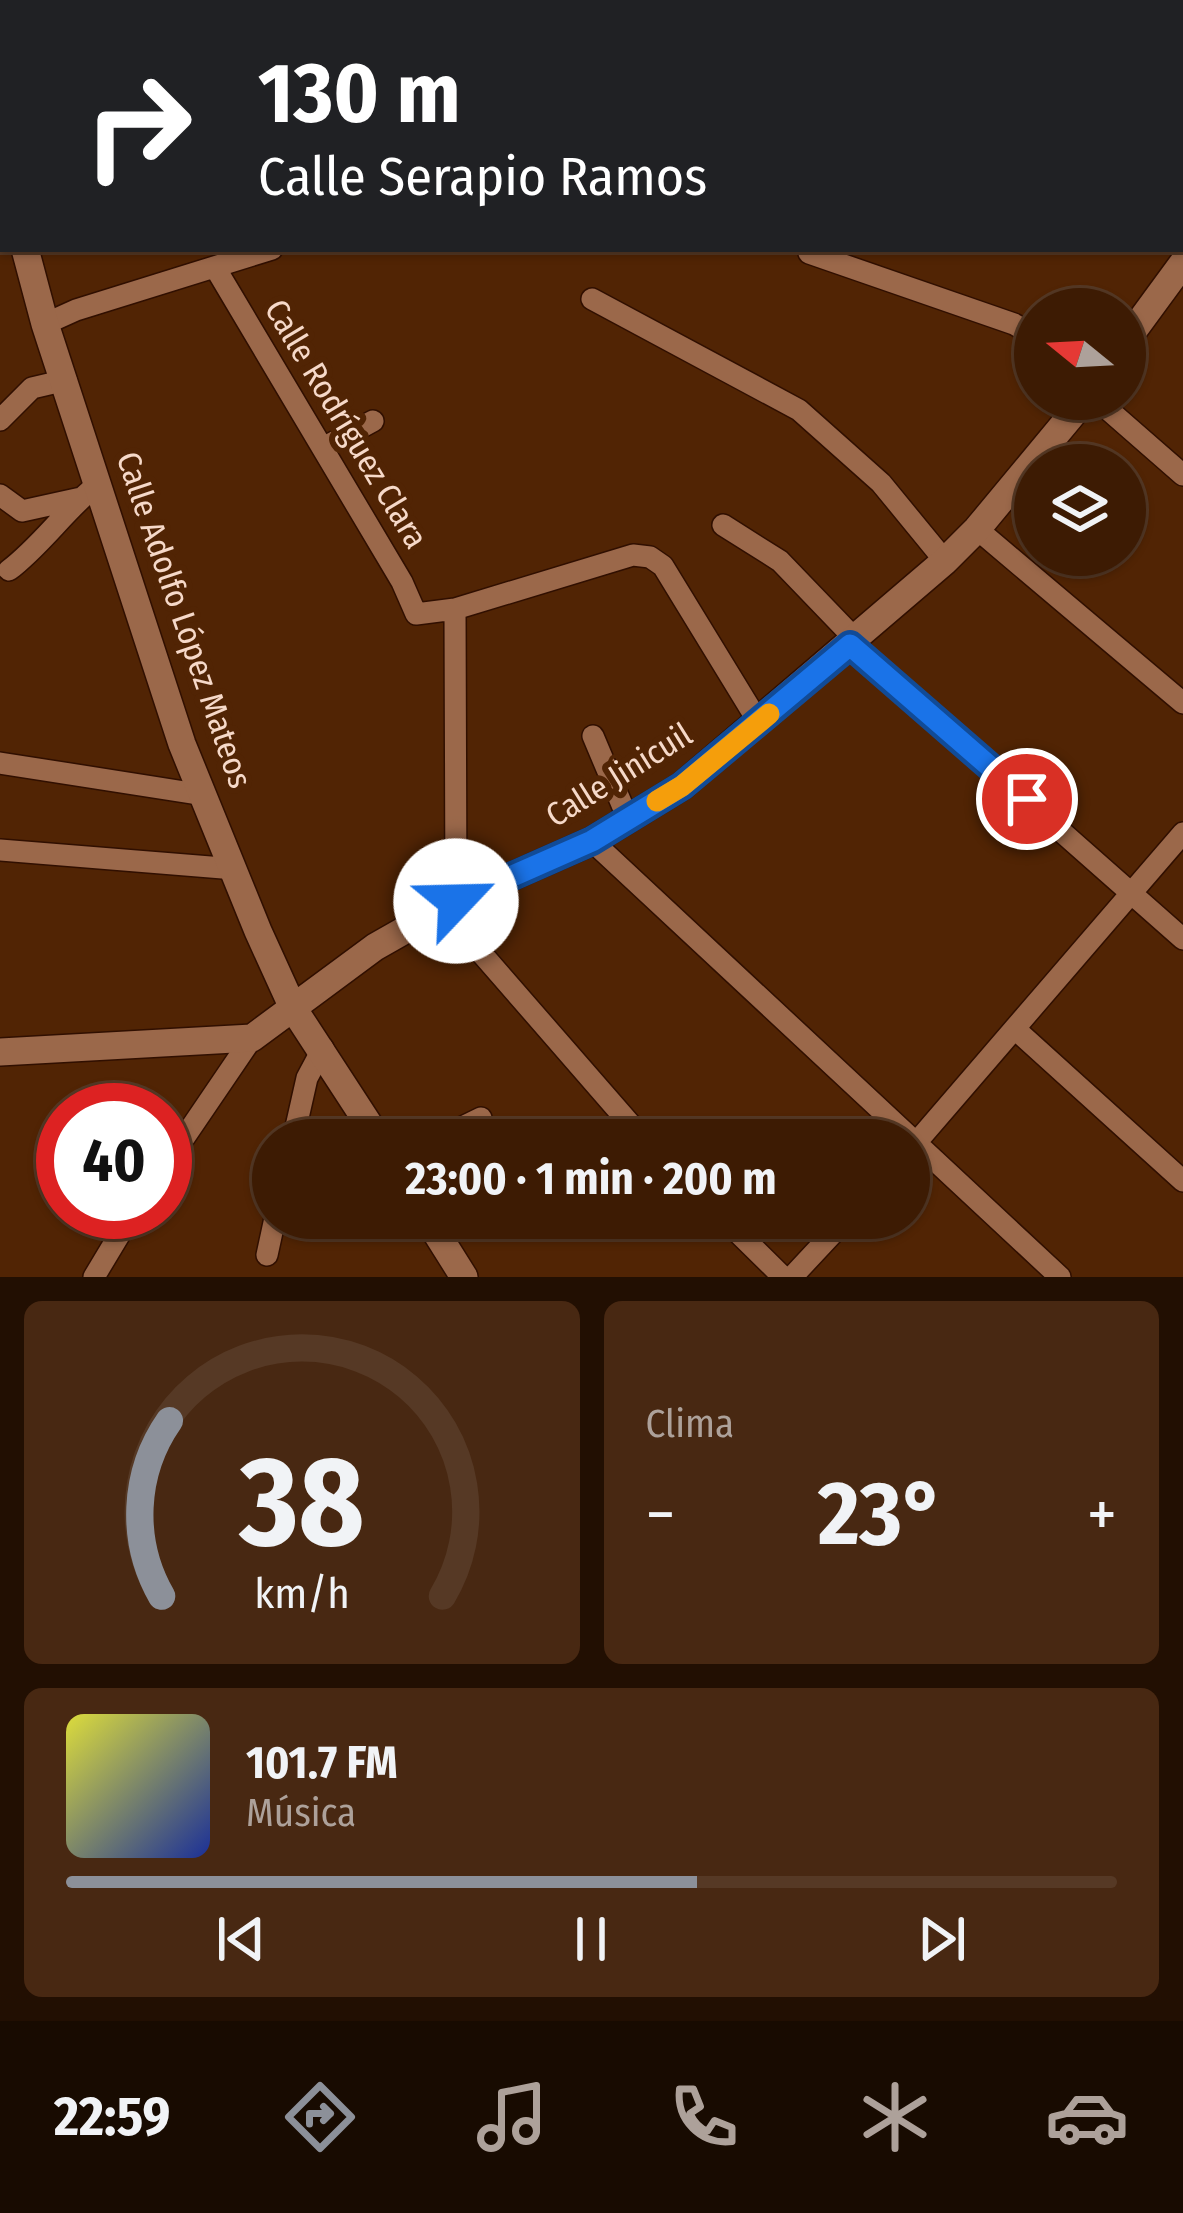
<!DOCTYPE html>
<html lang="es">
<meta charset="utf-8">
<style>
:root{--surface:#3d1b03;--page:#482812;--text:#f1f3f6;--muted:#ada19a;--line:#563925;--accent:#8c9099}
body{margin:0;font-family:"Fira Sans Condensed",sans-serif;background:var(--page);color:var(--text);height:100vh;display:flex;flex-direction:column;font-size:45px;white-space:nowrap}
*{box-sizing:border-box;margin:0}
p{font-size:39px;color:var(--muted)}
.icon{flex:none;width:66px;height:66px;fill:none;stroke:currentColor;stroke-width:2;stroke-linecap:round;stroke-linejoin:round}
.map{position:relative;height:1277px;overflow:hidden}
.side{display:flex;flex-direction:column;gap:24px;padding:24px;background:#220f02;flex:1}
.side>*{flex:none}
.banner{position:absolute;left:0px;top:0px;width:1185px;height:252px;box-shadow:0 3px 9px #0004,0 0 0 3px var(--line);background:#202124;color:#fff;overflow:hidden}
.needle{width:78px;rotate:288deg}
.tools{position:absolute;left:1014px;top:288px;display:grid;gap:24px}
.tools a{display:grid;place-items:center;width:132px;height:132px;border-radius:50%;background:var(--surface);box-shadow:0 3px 9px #0004,0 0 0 3px var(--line);font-size:60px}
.speed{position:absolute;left:36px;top:1083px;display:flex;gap:24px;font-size:60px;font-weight:700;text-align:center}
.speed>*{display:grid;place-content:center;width:156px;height:156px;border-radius:50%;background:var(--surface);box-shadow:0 3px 9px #0004,0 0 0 3px var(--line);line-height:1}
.speed .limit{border:18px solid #d22;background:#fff;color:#111}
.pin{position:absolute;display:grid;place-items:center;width:102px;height:102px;color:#fff;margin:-51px;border:6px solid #fff;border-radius:50%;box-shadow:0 3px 12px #0007}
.me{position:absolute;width:132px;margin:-66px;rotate:66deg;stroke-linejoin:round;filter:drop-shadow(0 0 9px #0008)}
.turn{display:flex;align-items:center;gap:42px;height:252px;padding:0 60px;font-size:54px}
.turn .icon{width:156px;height:156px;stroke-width:2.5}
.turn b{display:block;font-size:84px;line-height:102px}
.big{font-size:90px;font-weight:700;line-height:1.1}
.side .widget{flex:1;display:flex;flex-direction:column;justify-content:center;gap:18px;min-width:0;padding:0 42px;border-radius:18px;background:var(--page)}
.side .dial{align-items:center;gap:0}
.dial svg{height:312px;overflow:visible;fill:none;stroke:var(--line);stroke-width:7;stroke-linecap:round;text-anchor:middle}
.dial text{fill:var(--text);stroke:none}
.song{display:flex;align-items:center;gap:36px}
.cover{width:144px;height:144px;border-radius:18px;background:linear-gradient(135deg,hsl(60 70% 55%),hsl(230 70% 35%))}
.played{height:12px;border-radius:6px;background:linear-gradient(90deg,var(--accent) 60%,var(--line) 60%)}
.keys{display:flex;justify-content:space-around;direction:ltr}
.heat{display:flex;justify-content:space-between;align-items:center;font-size:66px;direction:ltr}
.side .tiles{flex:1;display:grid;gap:24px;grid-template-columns:1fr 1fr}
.widget:last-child{grid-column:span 2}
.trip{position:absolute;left:252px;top:1119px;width:678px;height:120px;border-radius:60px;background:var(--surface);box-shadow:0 3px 9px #0004,0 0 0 3px var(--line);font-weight:700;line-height:120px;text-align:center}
.menu{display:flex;height:192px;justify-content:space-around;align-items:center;background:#180b01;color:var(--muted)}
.menu .icon{width:84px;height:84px}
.menu .selected{color:var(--accent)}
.menu b{font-size:54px;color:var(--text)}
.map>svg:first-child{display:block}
</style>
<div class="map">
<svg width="1183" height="1277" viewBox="0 0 1183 1277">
<rect width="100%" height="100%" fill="#512404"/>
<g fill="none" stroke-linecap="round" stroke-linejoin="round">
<path stroke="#075d7d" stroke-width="42" d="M148 3 152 0
M0 83 3 82"/>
<g stroke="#300f00" stroke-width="24">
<path id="minor" d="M1007 3 1009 0
M809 253 1014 324 1035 336
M216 269 402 582 416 614 455 609 633 555 650 557 663 566 759 723
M592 299 799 410 881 483 945 561
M45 324 76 310 272 249
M1096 399 1183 475
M0 420 32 388 66 380
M323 448 373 421
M0 495 22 511 81 498
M723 525 780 561 856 640
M977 529 1183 703
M9 570C42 545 65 510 98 484
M455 609 456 901
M850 645 1183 939
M593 736 628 819
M0 763 204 795
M592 841 1060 1277
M0 850 235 869
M443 909 644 1140
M1015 1029 1183 1181
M293 1140 307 1078 323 1048
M436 1140 481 1118
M909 1151 1183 833
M165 1166 252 1038
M723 1218 783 1277
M267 1255 275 1218
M94 1277 133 1212
M792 1277 847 1218"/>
</g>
<g stroke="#300f00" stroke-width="30">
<path id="tertiary" d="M0 166 3 176
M25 249 45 324 182 744 258 931 293 1008 379 1140
M1125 342 1183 263
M0 1052 252 1038 375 947 456 901 592 841 682 786 945 561 977 529 1085 399
M427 1218 464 1277"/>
</g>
<use href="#minor" stroke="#9b684a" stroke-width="21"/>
<use href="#tertiary" stroke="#9b684a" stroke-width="27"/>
</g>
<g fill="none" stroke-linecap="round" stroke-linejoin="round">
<g stroke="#114b97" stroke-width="30">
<path id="route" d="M456 901 592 841 682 786 850 645 1027 799"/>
</g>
<use href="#route" stroke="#1a73e8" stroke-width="21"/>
<path stroke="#f59e0b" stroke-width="21" d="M657 801 682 786 769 714"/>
</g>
<g text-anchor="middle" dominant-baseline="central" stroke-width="12" stroke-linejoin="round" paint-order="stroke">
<g font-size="33" fill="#f6d9c9" stroke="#512404">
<text transform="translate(346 424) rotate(59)">Calle Rodríguez Clara</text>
<text transform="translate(184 620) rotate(71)">Calle Adolfo López Mateos</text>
<text transform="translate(619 775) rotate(-32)">Calle Jinicuil</text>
</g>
</g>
</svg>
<div class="tools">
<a><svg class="needle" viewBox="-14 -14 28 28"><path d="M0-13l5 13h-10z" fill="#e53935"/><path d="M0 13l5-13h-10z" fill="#ada19a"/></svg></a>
<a><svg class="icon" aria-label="layers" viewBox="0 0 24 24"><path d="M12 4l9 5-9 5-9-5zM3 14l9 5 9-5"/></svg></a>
</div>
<div class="speed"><div class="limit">40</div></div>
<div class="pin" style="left:1027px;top:799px;background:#d93025"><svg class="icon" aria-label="arrive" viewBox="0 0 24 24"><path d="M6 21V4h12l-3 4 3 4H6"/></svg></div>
<svg class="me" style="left:456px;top:901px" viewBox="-20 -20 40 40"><circle r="19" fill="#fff"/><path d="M0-13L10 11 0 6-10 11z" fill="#1a73e8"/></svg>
<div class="trip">23:00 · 1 min · 200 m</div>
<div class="banner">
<div class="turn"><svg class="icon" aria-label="right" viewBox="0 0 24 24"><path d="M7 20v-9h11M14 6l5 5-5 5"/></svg><div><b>130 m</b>Calle Serapio Ramos</div></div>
</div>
</div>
<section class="side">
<div class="tiles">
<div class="widget dial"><svg viewBox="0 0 100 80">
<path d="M14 69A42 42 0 1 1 86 69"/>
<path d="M14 69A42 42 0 0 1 16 24" stroke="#8c9099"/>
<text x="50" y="56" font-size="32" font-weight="700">38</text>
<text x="50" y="72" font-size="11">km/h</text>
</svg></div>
<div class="widget"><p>Clima</p>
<div class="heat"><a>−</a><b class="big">23°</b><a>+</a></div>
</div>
<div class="widget">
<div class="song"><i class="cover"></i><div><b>101.7 FM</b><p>Música</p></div></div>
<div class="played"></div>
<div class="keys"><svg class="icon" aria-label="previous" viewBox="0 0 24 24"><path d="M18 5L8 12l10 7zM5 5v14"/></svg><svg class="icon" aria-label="pause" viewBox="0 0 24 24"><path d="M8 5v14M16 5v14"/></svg><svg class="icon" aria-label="next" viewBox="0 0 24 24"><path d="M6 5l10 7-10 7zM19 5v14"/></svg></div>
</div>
</div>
</section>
<nav class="menu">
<b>22:59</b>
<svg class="icon selected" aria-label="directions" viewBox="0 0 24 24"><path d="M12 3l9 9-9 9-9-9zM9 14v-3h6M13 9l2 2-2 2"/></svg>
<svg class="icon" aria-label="music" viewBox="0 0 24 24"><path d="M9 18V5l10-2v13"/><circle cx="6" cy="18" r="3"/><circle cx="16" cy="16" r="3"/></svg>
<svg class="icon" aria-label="phone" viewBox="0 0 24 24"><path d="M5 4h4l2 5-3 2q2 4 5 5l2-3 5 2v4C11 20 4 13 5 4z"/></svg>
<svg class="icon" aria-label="climate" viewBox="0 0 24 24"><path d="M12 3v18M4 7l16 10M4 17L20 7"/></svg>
<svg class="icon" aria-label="car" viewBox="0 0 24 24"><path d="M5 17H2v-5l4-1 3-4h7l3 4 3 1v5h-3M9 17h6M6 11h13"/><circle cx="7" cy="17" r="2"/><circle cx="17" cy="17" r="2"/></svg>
</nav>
